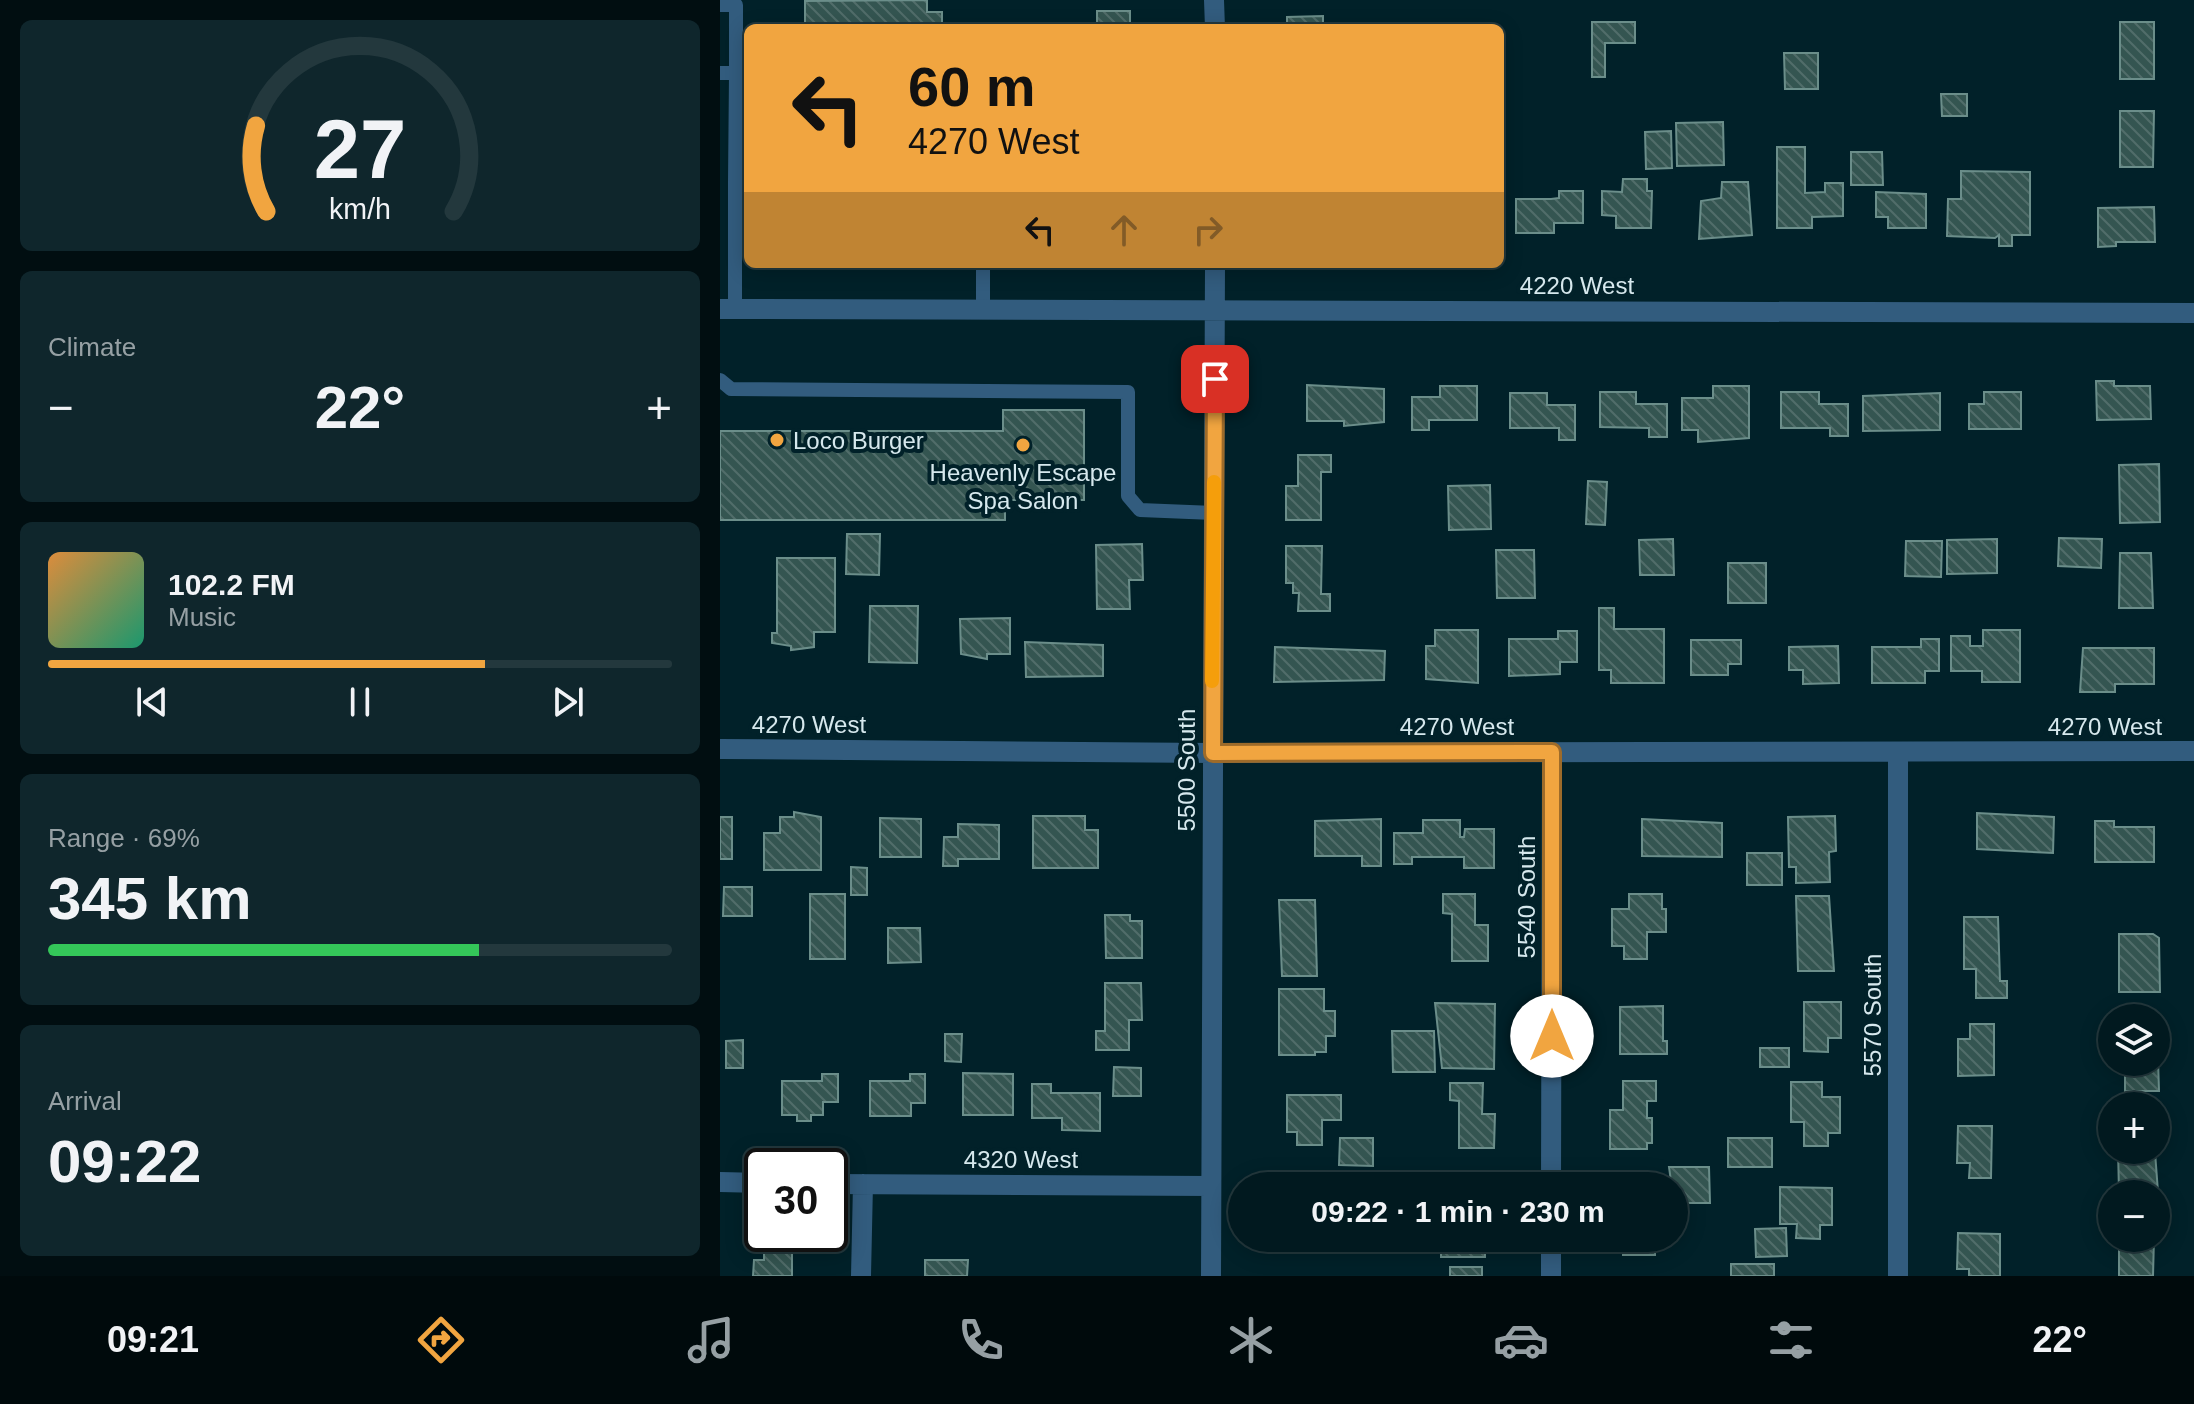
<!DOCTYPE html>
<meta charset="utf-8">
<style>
:root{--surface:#01191f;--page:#0f262c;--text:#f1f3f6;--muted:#96a0a4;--line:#23383d;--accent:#f1a540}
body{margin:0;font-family:Helvetica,sans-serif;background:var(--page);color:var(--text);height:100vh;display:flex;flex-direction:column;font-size:30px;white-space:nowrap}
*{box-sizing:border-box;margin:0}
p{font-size:26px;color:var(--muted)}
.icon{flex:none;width:44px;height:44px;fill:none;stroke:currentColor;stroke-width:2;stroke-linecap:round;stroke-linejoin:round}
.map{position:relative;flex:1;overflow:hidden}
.panel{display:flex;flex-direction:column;gap:20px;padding:20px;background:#010e11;width:720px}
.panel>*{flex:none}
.hud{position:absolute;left:24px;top:24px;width:760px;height:244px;border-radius:12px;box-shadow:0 4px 20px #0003,0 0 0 2px var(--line);background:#f1a540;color:#111;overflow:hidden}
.buttons{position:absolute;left:1378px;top:1004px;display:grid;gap:16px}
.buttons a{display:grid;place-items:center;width:72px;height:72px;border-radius:50%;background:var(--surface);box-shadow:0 4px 20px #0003,0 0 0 2px var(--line);font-size:40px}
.speed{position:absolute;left:24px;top:1148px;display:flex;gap:16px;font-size:40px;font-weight:700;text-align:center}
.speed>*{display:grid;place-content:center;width:104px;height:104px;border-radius:50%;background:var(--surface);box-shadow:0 4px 20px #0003,0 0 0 2px var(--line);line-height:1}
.speed .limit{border:4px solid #111;border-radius:12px;background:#fff;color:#111}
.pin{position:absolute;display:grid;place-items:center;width:68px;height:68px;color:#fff;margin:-34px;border-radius:16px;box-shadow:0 4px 12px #0006}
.me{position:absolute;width:88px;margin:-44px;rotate:0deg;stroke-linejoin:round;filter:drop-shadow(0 0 6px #0008)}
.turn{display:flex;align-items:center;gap:28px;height:168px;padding:0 32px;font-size:36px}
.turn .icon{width:104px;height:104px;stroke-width:2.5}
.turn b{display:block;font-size:56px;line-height:68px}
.lanes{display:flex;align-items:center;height:76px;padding:0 32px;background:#0003;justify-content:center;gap:40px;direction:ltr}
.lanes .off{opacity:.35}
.big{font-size:60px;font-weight:800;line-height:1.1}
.panel .card{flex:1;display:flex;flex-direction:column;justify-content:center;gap:12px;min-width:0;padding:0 28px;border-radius:12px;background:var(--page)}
.panel .dial{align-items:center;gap:0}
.dial svg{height:208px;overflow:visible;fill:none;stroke:var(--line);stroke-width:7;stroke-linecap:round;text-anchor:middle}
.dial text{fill:var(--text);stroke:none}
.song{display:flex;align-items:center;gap:24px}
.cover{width:96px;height:96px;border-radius:12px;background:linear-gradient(135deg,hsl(30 70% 55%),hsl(160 70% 35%))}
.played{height:8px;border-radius:4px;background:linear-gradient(90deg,var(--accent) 70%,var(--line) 70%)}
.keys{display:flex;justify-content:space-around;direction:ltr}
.heat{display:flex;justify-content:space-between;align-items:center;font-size:44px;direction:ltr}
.charge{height:12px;border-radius:6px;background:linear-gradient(90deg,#34c759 69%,var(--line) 0)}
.trip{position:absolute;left:508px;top:1172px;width:460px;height:80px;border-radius:40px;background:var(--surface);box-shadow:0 4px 20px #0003,0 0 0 2px var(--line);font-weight:800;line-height:80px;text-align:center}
.tab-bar{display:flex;height:128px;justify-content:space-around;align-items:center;background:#000a0c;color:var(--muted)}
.tab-bar .icon{width:56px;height:56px}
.tab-bar .current{color:var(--accent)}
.tab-bar b{font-size:36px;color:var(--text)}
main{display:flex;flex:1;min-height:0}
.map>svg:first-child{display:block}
</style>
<main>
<section class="panel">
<div class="card dial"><svg viewBox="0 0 100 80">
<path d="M14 69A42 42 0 1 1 86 69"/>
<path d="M14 69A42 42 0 0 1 10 36" stroke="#f1a540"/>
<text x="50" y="56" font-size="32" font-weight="700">27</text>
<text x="50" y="72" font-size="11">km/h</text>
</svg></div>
<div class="card"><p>Climate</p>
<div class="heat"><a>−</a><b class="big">22°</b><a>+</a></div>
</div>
<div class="card">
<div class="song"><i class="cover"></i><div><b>102.2 FM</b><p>Music</p></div></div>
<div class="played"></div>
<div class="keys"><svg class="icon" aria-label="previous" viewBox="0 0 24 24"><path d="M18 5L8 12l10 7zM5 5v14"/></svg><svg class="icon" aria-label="pause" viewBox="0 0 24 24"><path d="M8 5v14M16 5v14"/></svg><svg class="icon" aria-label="next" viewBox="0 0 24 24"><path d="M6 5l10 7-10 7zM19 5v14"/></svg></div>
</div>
<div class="card"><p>Range · 69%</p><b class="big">345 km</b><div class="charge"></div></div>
<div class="card"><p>Arrival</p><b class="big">09:22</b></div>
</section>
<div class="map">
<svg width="1474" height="1276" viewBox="0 0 1474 1276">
<defs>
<pattern id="building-back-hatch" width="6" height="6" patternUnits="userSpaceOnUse" patternTransform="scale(2)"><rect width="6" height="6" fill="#345551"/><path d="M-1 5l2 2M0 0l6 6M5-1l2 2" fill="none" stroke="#516d6a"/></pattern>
</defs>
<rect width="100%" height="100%" fill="#012129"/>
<path fill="url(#building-back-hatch)" stroke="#6b8e8a" stroke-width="2" d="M207 0V12H222V28H85V1Z
M377 11H410V28H362V24H377Z
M603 16V28H567V17Z
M872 22H915V43H885V77H872Z
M1400 22H1434V79H1400Z
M1064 53H1098V89H1065Z
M1221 94H1247V116H1222Z
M1400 111H1434L1433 167H1400Z
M1003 122 1004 165 957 166 956 123Z
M951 131 952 168 926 169 925 132Z
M1057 147H1085V193L1105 192V183H1123V216L1092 217V228H1057Z
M1131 152H1162L1163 185H1131Z
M1241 171 1310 172V235H1292V246H1279V235L1275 238 1227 236 1228 199H1241Z
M903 179H927V191H932L931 228H896V216L882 215V191L902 192Z
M1002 182H1028L1032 235 979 239 981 201 1001 198Z
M839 191H863V223H834V233H796V199H831L839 198Z
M1156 192 1206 194V228H1168V217H1156Z
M1434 207 1435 242H1396V246L1378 247V208Z
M1376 381H1394V386H1430L1431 419 1377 420Z
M587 385 664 389V422L624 426V421H587Z
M720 386H757V420H709V430H692V397H720Z
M993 386H1029V438L978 442V430H962V398H993Z
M880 392H916V404H947V437H929V428L880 427Z
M1061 392H1099V404H1128V436H1110V428H1061Z
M1264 392H1301V429H1249V404H1264Z
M790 393H827V405H855V440H839V428H790Z
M1220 393V430L1143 431V396Z
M283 410H364V500H285V520H0V431H283Z
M578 455H611V472H601V520H566V486H578Z
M1439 464 1440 522 1400 523 1399 465Z
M868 481 887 482 885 525 866 524Z
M770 485 771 529 729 530 728 486Z
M127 534H160L159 575 126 574Z
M1339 538 1382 539 1381 568 1338 566Z
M953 539 954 575H920L919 540Z
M1277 539V573L1227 574V540Z
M1186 541H1222L1221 577 1185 576Z
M422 544 423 580H409L410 609H377L376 545Z
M566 546H602L601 594H610V611H578L579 593H573V583H566Z
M776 550H814L815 598H777Z
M1400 553H1431L1433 608H1399Z
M57 558H115V632H94V647L71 650V646L52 643V633H57Z
M1008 563H1046V603H1008Z
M150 606H198L197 663 149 662Z
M879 608H894V629H944V683H891V670H879Z
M290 618V654H267V659L241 654 240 619Z
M715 630H758V683L706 679V646H715Z
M1263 630H1300V682H1262V671H1231V636H1250V646H1263Z
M838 631H857V662H840V674L789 676V639H838Z
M1201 639H1219V671H1205V683H1152V647H1201Z
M971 640H1021V664H1008V675H971Z
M305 642 383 645V676L306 677Z
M1118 646 1119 683 1083 684V670H1069V647Z
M555 647 665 651 664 680 554 682Z
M1363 648H1434V684H1395V692H1360Z
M74 812 101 817V870H44V833H60V817H74Z
M1257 813 1334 817 1333 853 1257 849Z
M313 816H365V830H378V868H313Z
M1115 816 1116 851 1109 852 1110 882 1076 883V867H1069L1068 817Z
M0 817H12V859H0Z
M160 818 201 819V857H160Z
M661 819V866H642V856H595V821Z
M922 819 1002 823V857L922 856Z
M703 820H740V837H744L745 829H774V868H744V857H692V864H674V833H703Z
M1375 821H1394V827H1434V862H1375Z
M238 824 279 825V859H238V866H223L224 837H238Z
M1027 853H1062V885H1027Z
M131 867 147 868V895H131Z
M4 887H32V916H3Z
M90 894H125V959H90Z
M723 894H755V925H768V961H732V914L723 913Z
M909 894H942V909H946V932H927V959H904V946H892V909H909Z
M1076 896H1109L1114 971H1078Z
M559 900H595L597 976H562Z
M385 915H410V921H422V958H386Z
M1244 917H1278L1280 981H1287V998H1256V969H1244Z
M168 928H200L201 962 168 963Z
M1399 934H1433L1439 938 1440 992H1399Z
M385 983H421L422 1020H409V1050H376V1031H385Z
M559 989H604V1011H615V1036H606V1052H595V1055H559Z
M1084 1002H1121V1038H1108V1052L1084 1051Z
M715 1003 775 1004 774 1069 722 1068Z
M943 1006V1041H947V1054H900V1007Z
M1250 1024H1274V1075L1238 1076V1039H1250Z
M1437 1027 1439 1091H1405V1062H1436Z
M672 1031H714L715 1072H673Z
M225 1034H242L241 1062 225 1061Z
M23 1040V1068H6V1041Z
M1040 1048H1069V1067H1040Z
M394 1067 421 1068V1096H393Z
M243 1073 293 1074V1115H243Z
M102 1074H118V1102H103V1115H91V1121H77V1115H62V1081H102Z
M190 1074H205V1103H191V1116H150V1081H190Z
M903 1081H936V1101H927V1118H932V1143H927V1149H890V1110H903Z
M1071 1082H1102V1097H1120V1133H1108V1146H1084V1122H1071Z
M730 1083H763L762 1114H775L774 1148H739V1101L730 1100Z
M312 1084H331V1093H380V1131L342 1130V1118H312Z
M567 1095H621V1120H602V1145H577V1132H567Z
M1238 1126H1272L1271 1178H1249L1250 1163H1237Z
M620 1138H653V1166L619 1165Z
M1008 1138H1052V1167H1008Z
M1398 1150 1435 1152 1438 1192H1399Z
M949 1167H989L990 1203H954Z
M570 1174H604V1186H570Z
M1060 1187 1112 1188V1225H1100V1239L1076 1238 1077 1224H1060Z
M1066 1228 1067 1256 1036 1257 1035 1229Z
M1238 1233 1280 1234V1276H1249V1269H1237Z
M565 1238H600V1250H565Z
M721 1238H765V1257H721Z
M903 1238H935V1255H903Z
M1399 1238H1434L1433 1276H1399Z
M44 1247H59V1253H72V1276H33L34 1260H44Z
M205 1260H248L247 1276H205Z
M1011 1264H1054V1276H1011Z
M730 1267H762V1276H730Z"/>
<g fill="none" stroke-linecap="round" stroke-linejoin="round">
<path stroke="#325c7e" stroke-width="14" d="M0 5H16V73
M0 73H16L15 182H28
M263 264V309
M15 309V182
M0 380 11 389 408 392V496L420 510 494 513"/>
<path stroke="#325c7e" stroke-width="20" d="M494 0 495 28
M0 309 1474 313
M0 749 493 753 1474 751
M0 1182 42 1183
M110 1184 491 1186
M831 1186 832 752
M141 1276 143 1184
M491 1276 495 264
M831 1276V1238
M1178 1276V753"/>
</g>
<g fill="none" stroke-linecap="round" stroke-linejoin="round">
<g stroke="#9d6b2a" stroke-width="20">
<path id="route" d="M495 379 493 753 832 752V1036"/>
</g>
<use href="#route" stroke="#f1a540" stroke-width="14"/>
<path stroke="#f59e0b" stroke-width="14" d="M492 681 494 482"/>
</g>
<g fill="#f1a540" stroke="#012129" stroke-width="3">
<circle cx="57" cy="440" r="8"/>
<circle cx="303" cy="445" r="8"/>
</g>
<g text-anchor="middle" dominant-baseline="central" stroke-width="8" stroke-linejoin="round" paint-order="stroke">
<g font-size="24" fill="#d6e8ed" stroke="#012129">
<text x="857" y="285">4220 West</text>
<text x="89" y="724">4270 West</text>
<text x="737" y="726">4270 West</text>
<text x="1385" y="726">4270 West</text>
<text transform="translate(466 770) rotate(-90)">5500 South</text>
<text transform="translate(806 897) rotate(-90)">5540 South</text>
<text transform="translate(1152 1015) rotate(-90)">5570 South</text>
<text x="301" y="1159">4320 West</text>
</g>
<g font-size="24" fill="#d6e8ed" stroke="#012129" text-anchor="start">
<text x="73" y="440">Loco Burger</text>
<text x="303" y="472" text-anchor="middle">Heavenly Escape<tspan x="303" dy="28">Spa Salon</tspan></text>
</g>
</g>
</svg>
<div class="buttons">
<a><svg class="icon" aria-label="layers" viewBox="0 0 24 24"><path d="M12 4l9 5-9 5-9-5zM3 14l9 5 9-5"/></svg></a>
<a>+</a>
<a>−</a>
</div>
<div class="speed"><div class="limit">30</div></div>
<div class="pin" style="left:495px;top:379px;background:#d93025"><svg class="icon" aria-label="arrive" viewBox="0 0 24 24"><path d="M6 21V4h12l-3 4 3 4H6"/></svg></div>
<svg class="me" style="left:832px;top:1036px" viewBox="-20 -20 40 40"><circle r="19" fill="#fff"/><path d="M0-13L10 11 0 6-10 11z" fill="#f1a540"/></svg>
<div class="trip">09:22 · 1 min · 230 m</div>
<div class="hud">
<div class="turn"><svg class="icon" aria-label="left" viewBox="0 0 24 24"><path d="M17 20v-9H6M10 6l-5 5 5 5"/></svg><div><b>60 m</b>4270 West</div></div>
<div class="lanes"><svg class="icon" aria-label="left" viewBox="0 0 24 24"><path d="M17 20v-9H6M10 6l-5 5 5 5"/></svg><svg class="icon off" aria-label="ahead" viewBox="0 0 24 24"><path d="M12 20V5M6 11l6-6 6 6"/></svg><svg class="icon off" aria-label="right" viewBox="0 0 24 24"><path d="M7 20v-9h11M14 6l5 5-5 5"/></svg></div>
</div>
</div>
</main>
<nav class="tab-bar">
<b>09:21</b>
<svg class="icon current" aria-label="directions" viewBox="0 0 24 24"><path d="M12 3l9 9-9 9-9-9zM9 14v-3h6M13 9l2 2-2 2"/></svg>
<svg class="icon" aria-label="music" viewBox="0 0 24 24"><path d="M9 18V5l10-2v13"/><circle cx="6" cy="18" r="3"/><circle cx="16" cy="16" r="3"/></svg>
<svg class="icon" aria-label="phone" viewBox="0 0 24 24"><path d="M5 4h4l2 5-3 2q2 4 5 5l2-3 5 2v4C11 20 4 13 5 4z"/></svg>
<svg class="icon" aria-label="climate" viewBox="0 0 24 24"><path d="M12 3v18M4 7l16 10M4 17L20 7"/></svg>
<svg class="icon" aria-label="car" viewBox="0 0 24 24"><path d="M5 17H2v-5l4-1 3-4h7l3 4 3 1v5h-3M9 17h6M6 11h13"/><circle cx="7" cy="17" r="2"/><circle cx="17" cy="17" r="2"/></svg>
<svg class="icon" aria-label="filters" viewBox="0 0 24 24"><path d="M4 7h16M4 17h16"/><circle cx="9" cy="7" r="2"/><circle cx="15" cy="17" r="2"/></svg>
<b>22°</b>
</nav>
